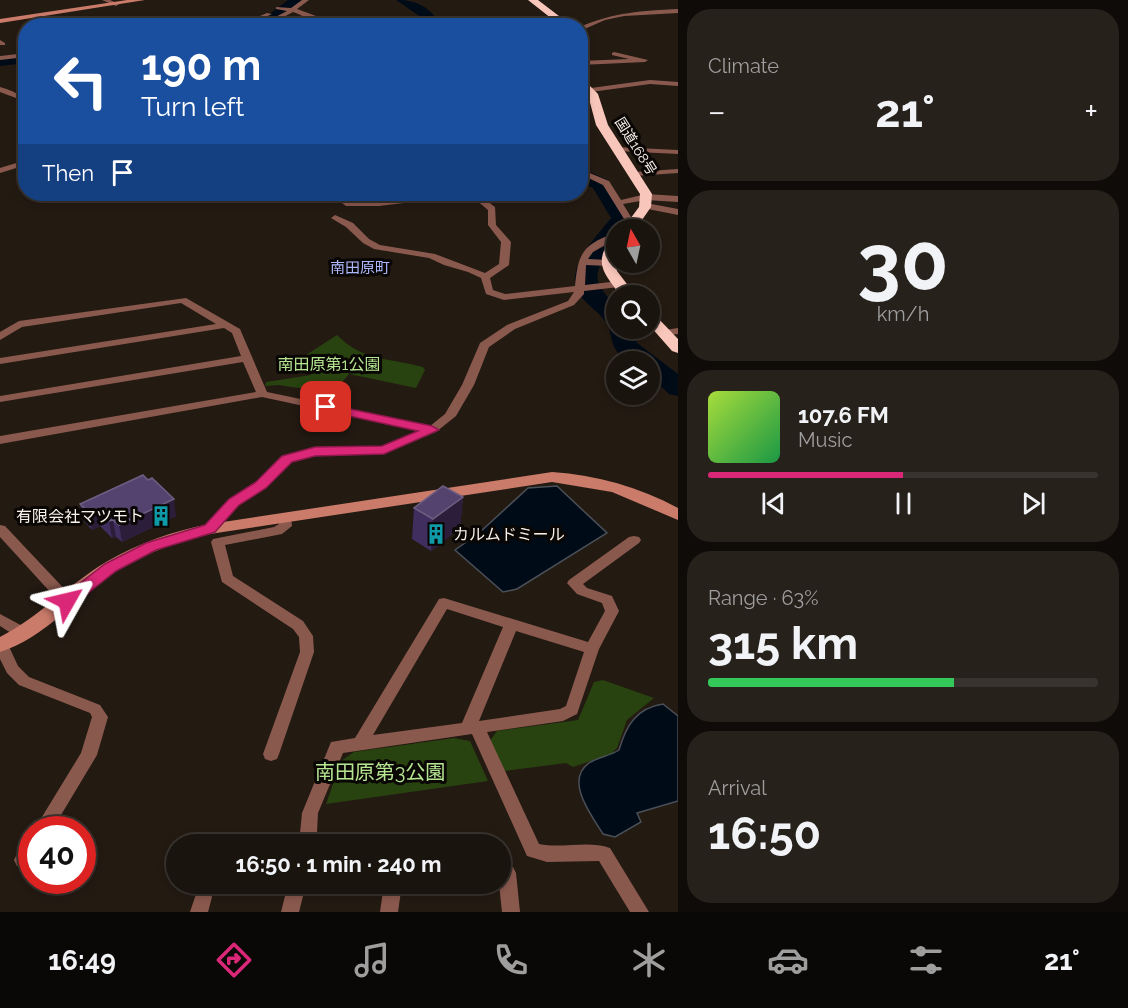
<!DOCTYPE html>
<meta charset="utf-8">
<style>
:root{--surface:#1a140e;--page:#27211c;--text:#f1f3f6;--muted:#9f9e9e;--line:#38332e;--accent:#db2777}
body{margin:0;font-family:Raleway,"Noto Sans JP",sans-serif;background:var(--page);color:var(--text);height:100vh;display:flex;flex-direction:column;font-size:22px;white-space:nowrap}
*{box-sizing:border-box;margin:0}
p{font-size:20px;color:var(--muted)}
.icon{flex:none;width:33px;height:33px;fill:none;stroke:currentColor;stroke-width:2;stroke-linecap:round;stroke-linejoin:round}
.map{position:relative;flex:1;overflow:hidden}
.sheet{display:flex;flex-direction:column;gap:9px;padding:9px;background:#0e0b08;width:450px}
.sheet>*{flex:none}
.banner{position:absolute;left:18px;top:18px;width:570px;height:183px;border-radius:24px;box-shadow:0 3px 9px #0003,0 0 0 2px var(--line);background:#1a4fa0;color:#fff;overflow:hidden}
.needle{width:39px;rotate:351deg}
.tools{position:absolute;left:606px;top:219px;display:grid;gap:12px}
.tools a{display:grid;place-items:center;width:54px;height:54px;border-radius:50%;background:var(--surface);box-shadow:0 3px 9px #0003,0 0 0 2px var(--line);font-size:30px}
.speed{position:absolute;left:18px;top:816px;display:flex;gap:12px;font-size:30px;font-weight:700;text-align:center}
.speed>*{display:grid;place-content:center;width:78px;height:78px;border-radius:50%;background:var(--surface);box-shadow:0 3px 9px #0003,0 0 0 2px var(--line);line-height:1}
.speed .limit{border:9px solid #d22;background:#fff;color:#111}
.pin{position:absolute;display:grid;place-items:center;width:51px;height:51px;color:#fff;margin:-26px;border-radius:12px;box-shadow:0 3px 9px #0006}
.me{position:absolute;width:66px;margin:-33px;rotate:53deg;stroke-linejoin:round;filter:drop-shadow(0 0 4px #0008)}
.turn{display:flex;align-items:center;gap:21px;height:126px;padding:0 24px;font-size:27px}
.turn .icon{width:78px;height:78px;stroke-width:2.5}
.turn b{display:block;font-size:42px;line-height:51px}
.then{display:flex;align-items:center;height:57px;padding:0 24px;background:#0003;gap:12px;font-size:22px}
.big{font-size:45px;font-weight:700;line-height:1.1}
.sheet .card{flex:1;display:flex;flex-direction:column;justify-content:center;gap:9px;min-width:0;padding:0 21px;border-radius:24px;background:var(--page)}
.sheet .dial{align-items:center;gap:0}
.dial b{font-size:78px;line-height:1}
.song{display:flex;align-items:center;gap:18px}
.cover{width:72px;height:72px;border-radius:9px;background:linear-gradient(135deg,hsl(80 70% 55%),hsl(140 70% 35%))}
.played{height:6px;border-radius:3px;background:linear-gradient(90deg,var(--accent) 50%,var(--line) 50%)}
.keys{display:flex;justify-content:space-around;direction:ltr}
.heat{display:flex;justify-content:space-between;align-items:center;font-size:33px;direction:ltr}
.charge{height:9px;border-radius:4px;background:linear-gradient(90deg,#34c759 63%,var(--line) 0)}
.trip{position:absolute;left:166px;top:834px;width:345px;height:60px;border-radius:30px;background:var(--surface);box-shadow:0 3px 9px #0003,0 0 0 2px var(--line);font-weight:700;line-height:60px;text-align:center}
.tabs{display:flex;height:96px;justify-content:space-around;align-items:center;background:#0a0806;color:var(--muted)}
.tabs .icon{width:42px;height:42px}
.tabs .selected{color:var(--accent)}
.tabs b{font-size:27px;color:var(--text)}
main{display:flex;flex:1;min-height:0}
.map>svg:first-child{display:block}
</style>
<main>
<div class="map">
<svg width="678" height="912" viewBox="0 0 678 912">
<rect width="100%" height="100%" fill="#231a12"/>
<path fill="#28430f" d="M337 335C362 361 389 358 423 367L425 370 416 388 349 374 333 393 278 385 265 386 266 382 311 375 303 357Z
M603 680 654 698 627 720 617 748 611 754 573 767 566 763 504 771 489 742 497 731 578 720 594 682Z
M454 738 470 741 488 781 326 804 341 761 354 752Z"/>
<path fill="#000b18" stroke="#4a5058" stroke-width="1.5" d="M557 486 607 533 517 589 503 592 455 550 479 533 528 488Z
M663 704 678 716V801L637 813 641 822 615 837 603 834C592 816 564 781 589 763 598 757 610 756 619 750 626 726 636 708 663 704Z"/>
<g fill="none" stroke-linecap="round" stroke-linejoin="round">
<path fill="#000b18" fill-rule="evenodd" d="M288 0H304C288 19 268 26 244 26L271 13Z
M396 0C418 0 430 7 441 26H427L421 17Z
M26 53V63L0 66V56Z
M580 168 608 180 631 218 623 230H616C616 266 574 264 616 306V328H632L637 343 678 374V396L669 394 650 376V362C642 362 633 363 627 360 610 350 613 338 608 326 600 308 573 301 575 277 577 255 598 235 611 218L593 188 580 182Z"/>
<path fill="#8a594e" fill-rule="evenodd" d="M102 0H110L119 4 116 6Z
M302 0H309L297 9 316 16 325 26C317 26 304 15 293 12L267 26H258L287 11 276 9V7L291 8Z
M678 9V13L624 16 605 20 580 31V27C614 12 642 11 678 9Z
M267 13 272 14 246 26H236Z
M0 40 5 43V45H0Z
M614 52 648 60 645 62 580 65V61L629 59 612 55V53Z
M26 53V57L0 60V56Z
M650 80 678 82V86L650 84 591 92 588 90 591 88Z
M0 87C13 91 26 95 26 110L16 98 0 92Z
M615 147 678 150V154L618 151 614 149Z
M26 160V165L0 173V168Z
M580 169 609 181 621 200 646 194 678 196V202L646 200 623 204 636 225 635 227H629L603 185 580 174Z
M678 169V173L634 176 630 174 634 172Z
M437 194H458L454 197 379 206H346L342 203 346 200H379Z
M469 194H478L495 207 496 225 511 242 509 265 490 278 493 290 505 294 575 286C578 253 583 244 616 233V239L593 252 588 259 608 260 613 263 608 266 586 265 585 285 619 281 624 284 619 287 584 291V294L574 305 515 329 489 347 474 385 456 416 436 432 384 454 315 455 291 462 265 488 238 505 215 532 210 533 203 529 230 499 257 482 283 456 314 447 382 446 420 431 262 397 0 444V436L256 392 243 362 0 402V396L241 356 232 333 224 328 0 364V358L216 324 181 303 22 327 0 340V332L19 321 186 298 240 329 267 392 430 426 445 414 462 385 480 343 507 325 568 301 574 292 504 300 486 294 481 278 468 272 444 265 429 258 374 249 363 243 346 227 331 218 335 215 353 223 369 239 380 245 435 254 485 273 499 264 501 242 488 225V210Z
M646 203 678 209V215L643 208V204Z
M678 328V334L663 336 658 333 659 331Z
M285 513 291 517 292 526 282 534 225 545 233 576 303 621 313 636 314 652 279 754 277 759 271 761 265 759 263 754 300 652 299 637 293 629 222 582 211 542 213 539 218 538 274 527 279 524V517L280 514Z
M0 525 5 526 72 597 74 601 72 605H62L0 537Z
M634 536 639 537 641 540 639 543 583 584 587 588 612 596 619 611 599 649 577 714 563 721 487 732 539 844C562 849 588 840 610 848L649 912H630L599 861 547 862 527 856 472 734 343 753 318 813 317 833 351 839 353 844H299L302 813 331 742 355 738 439 599 444 598 588 642 605 611 602 603 577 594 567 583 569 580 629 537ZM447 609 503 627 462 723 373 735ZM516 631 584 652 566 706 560 709 479 721Z
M0 614 28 629 30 633 28 637C18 640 9 631 0 626Z
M0 639 6 640 18 666 29 677 100 705 108 717 97 755 52 830H34L81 753 92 717 90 713 19 685 7 673 0 659Z
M32 838C32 850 35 863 23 868L17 866 14 860C18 852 23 842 32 838Z
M507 865 513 867 516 873 520 912H502L499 884H501V867Z
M288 884H306L299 912H281Z
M384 884H402L398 912H380Z
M203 889 209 891 212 897 208 912H190L197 891Z"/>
<path fill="#ca7b6a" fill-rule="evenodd" d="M127 0H145L0 23V19Z
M552 472C597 475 639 487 678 508V520L612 492 552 482 210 534C178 541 145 553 117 571 78 596 45 638 0 652V637C39 617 69 584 106 562 139 543 173 531 210 524Z"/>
<path fill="#f9c6bb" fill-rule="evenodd" d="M528 0H538L572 26H561Z
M580 76 598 94 608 125 652 194 651 207 635 230H622L639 207 640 194 596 125 588 95 580 86Z
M616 237 617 271 636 296H621C604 273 593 264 611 238Z
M650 313 655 315 678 339V353L672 351 650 326Z"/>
</g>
<path fill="#402e5f" d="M148 480 176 516 122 542 116 537 112 538 100 526 92 530 84 521 80 504Z
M463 497 460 528 431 551 412 539 414 508Z"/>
<path fill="#2c1d3a" d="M463 497 460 528 431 551 433 519Z
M174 499 176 516 122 542 119 525Z
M97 509 100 526 92 530 89 513Z
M113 520 116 537 112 538 109 521Z"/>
<path fill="#54436e" stroke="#6d5e82" stroke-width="1.5" d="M143 475 148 480 152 478 174 499 119 525 113 520 109 521 97 509 89 513 80 504Z
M443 486 463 497 433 519 414 508Z"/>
<path fill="#db2777" stroke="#8e194d" stroke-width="1.5" d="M326 404 432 426 439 430 384 454 315 456 292 462 266 488 239 505 215 532 156 550 116 571 73 605H62L59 601 62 597 105 564 146 543 205 525 229 499 256 482 282 456 315 447 382 446 418 431 322 410 320 407Z"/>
<defs>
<g id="building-bare" transform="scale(1.62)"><path d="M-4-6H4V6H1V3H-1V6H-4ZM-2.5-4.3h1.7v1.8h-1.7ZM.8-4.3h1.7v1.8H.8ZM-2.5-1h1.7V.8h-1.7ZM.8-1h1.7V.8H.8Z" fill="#0f9aa8" stroke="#090604" stroke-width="2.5" paint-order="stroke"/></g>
</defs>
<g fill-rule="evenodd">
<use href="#building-bare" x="161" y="516"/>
<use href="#building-bare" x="436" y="534"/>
</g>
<g text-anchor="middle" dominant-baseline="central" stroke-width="6" stroke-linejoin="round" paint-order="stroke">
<g font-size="14" fill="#f8f1ec" stroke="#090604">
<text transform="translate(636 146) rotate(58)">国道168号</text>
</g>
<g font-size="15" fill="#adb9ff" stroke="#090604">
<text x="360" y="268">南田原町</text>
</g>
<g font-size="16" fill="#b5e591" stroke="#090604">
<text x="329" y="364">南田原第1公園</text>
</g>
<g font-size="16" fill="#f8f1ec" stroke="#090604" text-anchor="end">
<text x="144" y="516">有限会社マツモト</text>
<text x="453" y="534" text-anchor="start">カルムドミール</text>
</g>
<g font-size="20" fill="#b5e591" stroke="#090604">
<text x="380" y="772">南田原第3公園</text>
</g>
</g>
</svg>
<div class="tools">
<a><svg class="needle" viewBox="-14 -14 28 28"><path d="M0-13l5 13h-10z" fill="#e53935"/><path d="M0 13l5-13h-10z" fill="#9f9e9e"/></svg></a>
<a><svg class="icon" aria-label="search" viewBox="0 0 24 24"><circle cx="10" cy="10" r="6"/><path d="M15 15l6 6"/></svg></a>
<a><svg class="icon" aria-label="layers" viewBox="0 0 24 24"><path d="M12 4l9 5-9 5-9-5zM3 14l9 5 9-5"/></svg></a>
</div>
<div class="speed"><div class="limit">40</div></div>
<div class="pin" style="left:326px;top:407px;background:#d93025"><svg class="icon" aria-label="arrive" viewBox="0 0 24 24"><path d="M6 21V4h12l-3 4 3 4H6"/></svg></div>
<svg class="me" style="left:67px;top:601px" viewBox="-20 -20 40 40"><path d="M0-17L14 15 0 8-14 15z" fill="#db2777" stroke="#fff" stroke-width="4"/></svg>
<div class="trip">16:50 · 1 min · 240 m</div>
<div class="banner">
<div class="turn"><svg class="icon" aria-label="left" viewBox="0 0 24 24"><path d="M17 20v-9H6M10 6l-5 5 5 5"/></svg><div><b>190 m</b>Turn left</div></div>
<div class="then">Then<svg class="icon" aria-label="arrive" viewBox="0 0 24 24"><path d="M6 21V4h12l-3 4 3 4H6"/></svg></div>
</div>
</div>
<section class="sheet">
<div class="card"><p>Climate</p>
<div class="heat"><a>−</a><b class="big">21°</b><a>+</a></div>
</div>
<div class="card dial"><b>30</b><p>km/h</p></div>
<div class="card">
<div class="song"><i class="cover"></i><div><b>107.6 FM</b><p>Music</p></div></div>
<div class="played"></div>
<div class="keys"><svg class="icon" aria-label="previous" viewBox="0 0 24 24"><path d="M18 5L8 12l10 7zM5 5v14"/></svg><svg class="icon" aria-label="pause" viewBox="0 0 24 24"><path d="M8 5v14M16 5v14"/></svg><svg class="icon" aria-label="next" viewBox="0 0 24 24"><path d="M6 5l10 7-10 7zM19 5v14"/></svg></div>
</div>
<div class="card"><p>Range · 63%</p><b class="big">315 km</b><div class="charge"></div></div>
<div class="card"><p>Arrival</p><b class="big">16:50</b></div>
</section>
</main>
<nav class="tabs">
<b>16:49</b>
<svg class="icon selected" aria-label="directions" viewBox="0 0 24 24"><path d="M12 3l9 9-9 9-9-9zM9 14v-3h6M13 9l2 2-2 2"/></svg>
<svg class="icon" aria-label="music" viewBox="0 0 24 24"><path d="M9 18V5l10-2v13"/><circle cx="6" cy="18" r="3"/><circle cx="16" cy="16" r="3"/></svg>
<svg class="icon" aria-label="phone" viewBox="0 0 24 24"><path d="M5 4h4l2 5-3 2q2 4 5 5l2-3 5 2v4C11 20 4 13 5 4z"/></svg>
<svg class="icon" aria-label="climate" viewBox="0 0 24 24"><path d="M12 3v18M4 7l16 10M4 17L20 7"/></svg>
<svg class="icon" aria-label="car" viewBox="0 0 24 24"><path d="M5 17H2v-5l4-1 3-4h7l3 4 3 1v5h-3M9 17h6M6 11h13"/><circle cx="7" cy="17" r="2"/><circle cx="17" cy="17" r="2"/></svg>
<svg class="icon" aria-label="filters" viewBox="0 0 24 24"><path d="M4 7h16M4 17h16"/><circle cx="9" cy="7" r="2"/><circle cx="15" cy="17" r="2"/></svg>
<b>21°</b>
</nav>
